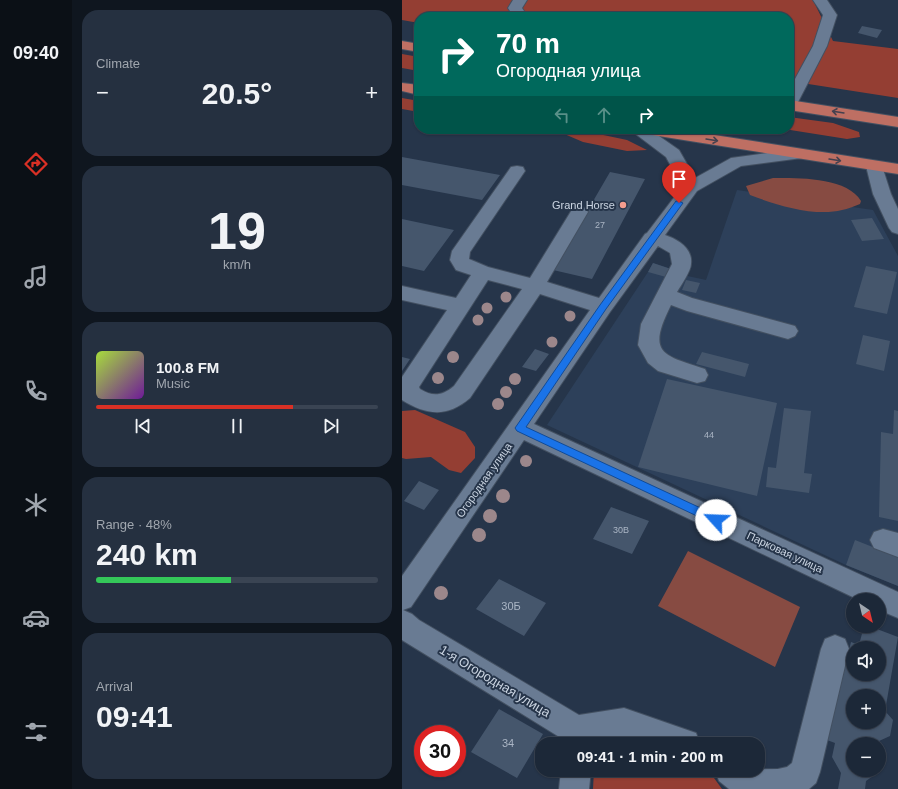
<!DOCTYPE html>
<meta charset="utf-8">
<style>
:root{--surface:#1c2838;--page:#253040;--text:#f1f3f6;--muted:#a0a6ae;--line:#3a4453;--accent:#d93025}
body{margin:0;font-family:Arial,sans-serif;background:var(--page);color:var(--text);height:100vh;display:flex;flex-direction:column;font-size:15px;white-space:nowrap}
*{box-sizing:border-box;margin:0}
p{font-size:13px;color:var(--muted)}
.icon{flex:none;width:22px;height:22px;fill:none;stroke:currentColor;stroke-width:2;stroke-linecap:round;stroke-linejoin:round}
.map{position:relative;flex:1;overflow:hidden}
.details{display:flex;flex-direction:column;gap:10px;padding:10px;background:#0f161f;width:330px}
.details>*{flex:none}
.hud{position:absolute;left:12px;top:12px;width:380px;height:122px;border-radius:16px;box-shadow:0 1px 3px #0004,0 0 0 1px var(--line);background:#00695c;color:#fff;overflow:hidden}
.needle{width:26px;rotate:145deg}
.tools{position:absolute;left:444px;top:593px;display:grid;gap:8px}
.tools a{display:grid;place-items:center;width:40px;height:40px;border-radius:50%;background:var(--surface);box-shadow:0 1px 3px #0004,0 0 0 1px var(--line);font-size:20px}
.speed{position:absolute;left:12px;top:725px;display:flex;gap:8px;font-size:20px;font-weight:700;text-align:center}
.speed>*{display:grid;place-content:center;width:52px;height:52px;border-radius:50%;background:var(--surface);box-shadow:0 1px 3px #0004,0 0 0 1px var(--line);line-height:1}
.speed .limit{border:6px solid #d22;background:#fff;color:#111}
.pin{position:absolute;display:grid;place-items:center;width:34px;height:34px;color:#fff;margin:-41px -17px;border-radius:50% 50% 50% 0;rotate:-45deg;box-shadow:0 0 4px #0007}
.pin .icon{rotate:45deg}
.me{position:absolute;width:44px;margin:-22px;rotate:295deg;stroke-linejoin:round;filter:drop-shadow(0 0 3px #0008)}
.turn{display:flex;align-items:center;gap:14px;height:84px;padding:0 16px;font-size:18px}
.turn .icon{width:52px;height:52px;stroke-width:2.5}
.turn b{display:block;font-size:28px;line-height:34px}
.lanes{display:flex;align-items:center;height:38px;padding:0 16px;background:#0003;justify-content:center;gap:20px;direction:ltr}
.lanes .off{opacity:.35}
.big{font-size:30px;font-weight:800;line-height:1.1}
.details .card{flex:1;display:flex;flex-direction:column;justify-content:center;gap:6px;min-width:0;padding:0 14px;border-radius:16px;background:var(--page)}
.details .dial{align-items:center;gap:0}
.dial b{font-size:52px;line-height:1}
.song{display:flex;align-items:center;gap:12px}
.cover{width:48px;height:48px;border-radius:6px;background:linear-gradient(135deg,hsl(80 70% 55%),hsl(280 70% 35%))}
.played{height:4px;border-radius:2px;background:linear-gradient(90deg,var(--accent) 70%,var(--line) 70%)}
.keys{display:flex;justify-content:space-around;direction:ltr}
.heat{display:flex;justify-content:space-between;align-items:center;font-size:22px;direction:ltr}
.charge{height:6px;border-radius:3px;background:linear-gradient(90deg,#34c759 48%,var(--line) 0)}
.trip{position:absolute;left:133px;top:737px;width:230px;height:40px;border-radius:16px;background:var(--surface);box-shadow:0 1px 3px #0004,0 0 0 1px var(--line);font-weight:800;line-height:40px;text-align:center}
main{display:flex;flex:1;min-height:0}
.dock{display:flex;flex-direction:column;width:72px;justify-content:space-around;align-items:center;background:#0b1016;color:var(--muted)}
.dock .icon{width:28px;height:28px}
.dock .selected{color:var(--accent)}
.dock b{font-size:18px;color:var(--text)}
.map>svg:first-child{display:block}
</style>
<main>
<nav class="dock">
<b>09:40</b>
<svg class="icon selected" aria-label="directions" viewBox="0 0 24 24"><path d="M12 3l9 9-9 9-9-9zM9 14v-3h6M13 9l2 2-2 2"/></svg>
<svg class="icon" aria-label="music" viewBox="0 0 24 24"><path d="M9 18V5l10-2v13"/><circle cx="6" cy="18" r="3"/><circle cx="16" cy="16" r="3"/></svg>
<svg class="icon" aria-label="phone" viewBox="0 0 24 24"><path d="M5 4h4l2 5-3 2q2 4 5 5l2-3 5 2v4C11 20 4 13 5 4z"/></svg>
<svg class="icon" aria-label="climate" viewBox="0 0 24 24"><path d="M12 3v18M4 7l16 10M4 17L20 7"/></svg>
<svg class="icon" aria-label="car" viewBox="0 0 24 24"><path d="M5 17H2v-5l4-1 3-4h7l3 4 3 1v5h-3M9 17h6M6 11h13"/><circle cx="7" cy="17" r="2"/><circle cx="17" cy="17" r="2"/></svg>
<svg class="icon" aria-label="filters" viewBox="0 0 24 24"><path d="M4 7h16M4 17h16"/><circle cx="9" cy="7" r="2"/><circle cx="15" cy="17" r="2"/></svg>
</nav>
<section class="details">
<div class="card"><p>Climate</p>
<div class="heat"><a>−</a><b class="big">20.5°</b><a>+</a></div>
</div>
<div class="card dial"><b>19</b><p>km/h</p></div>
<div class="card">
<div class="song"><i class="cover"></i><div><b>100.8 FM</b><p>Music</p></div></div>
<div class="played"></div>
<div class="keys"><svg class="icon" aria-label="previous" viewBox="0 0 24 24"><path d="M18 5L8 12l10 7zM5 5v14"/></svg><svg class="icon" aria-label="pause" viewBox="0 0 24 24"><path d="M8 5v14M16 5v14"/></svg><svg class="icon" aria-label="next" viewBox="0 0 24 24"><path d="M6 5l10 7-10 7zM19 5v14"/></svg></div>
</div>
<div class="card"><p>Range · 48%</p><b class="big">240 km</b><div class="charge"></div></div>
<div class="card"><p>Arrival</p><b class="big">09:41</b></div>
</section>
<div class="map">
<svg width="496" height="789" viewBox="0 0 496 789">
<rect width="100%" height="100%" fill="#26354a"/>
<path fill="#2d405a" d="M335 190 471 210 496 256V586L444 565 145 425 246 272 251 263 269 269 267 272 304 280Z"/>
<path fill="#874b42" d="M371 178C396 178 445 177 459 201L458 204C452 206 446 209 440 210 413 217 374 205 348 195L344 186Z
M286 551 398 607 373 667 256 606Z"/>
<path fill="#943e33" d="M0 0H411L431 41 496 49V98L387 81V17H17V23L0 20Z
M0 54 17 57V71L0 68Z
M0 98 17 101V112L0 109Z
M387 117 431 123 457 132 458 137 445 139 382 129H387Z
M146 129H173L225 140 245 150 225 151 181 142 160 133Z
M13 410 63 432 73 447V458L59 473 47 470 29 457 4 459 0 458V411Z
M192 770H301L312 778 320 789H191Z"/>
<path fill="#45566c" fill-rule="evenodd" d="M460 26 480 30 475 38 456 33Z
M0 157 98 175 80 200 0 185Z
M208 172 243 179 190 279 151 270Z
M470 218 482 239 460 241 449 220Z
M0 219 52 230 22 271 0 266Z
M251 263 269 269 264 277 246 272Z
M464 266 495 272 485 314 452 307Z
M284 280 298 283 294 293 280 290Z
M461 335 488 341 482 371 454 364Z
M133 349 147 354 134 371 120 367Z
M300 352 347 364 343 377 294 364Z
M0 357 8 359 0 371Z
M265 379 375 403 355 496 236 467Z
M382 408 409 411 402 473 410 474 407 493 364 487 366 467 374 468Z
M492 410 496 411V521L477 517 479 432 491 434Z
M17 481 37 490 22 510 2 501Z
M209 507 247 521 230 554 191 539Z
M453 540 496 557V586L444 565Z
M97 579 144 603 122 636 74 609Z
M462 626H467L496 637 483 711 491 720 488 736 477 741V744H451V770H472L471 776 464 781 463 789H436L439 773 430 757 433 743 425 740 449 642 457 645ZM451 648H477V674H451ZM451 696H477V722H451Z
M97 709 141 734 115 778 69 752Z"/>
<g fill="none" stroke-linecap="round" stroke-linejoin="round">
<g stroke="#435061" stroke-width="2">
<path id="minor" d="M111 0H125L120 8 126 17H112L106 8Z
M411 0H425L435 15 425 46 395 104 392 107 387 109V90L411 46 421 15Z
M229 129H247L277 150 293 178 329 158 394 149 400 150 402 154 400 158 339 166 295 191 263 235C275 239 291 248 289 264 289 271 279 285 275 292L290 298 393 326 396 331 393 336 386 339 285 311 269 305C245 353 259 355 303 369L306 375 303 381 295 383 256 371 246 363 236 345 239 324 270 264 268 253 256 246 208 312 132 424 496 592V618L477 610V600H457L122 440 9 607 1 610 10 614 17 620 177 715 222 708 294 733 298 744H240L222 738 189 743V744H159V738L0 640V576L188 310 138 294 68 398C45 418 24 415 0 400V377L45 310 0 300V286L54 298 69 275 54 270 48 260 50 251 109 167 115 166 121 167 123 171 68 252 67 259 86 267 128 278 171 208 177 206 183 208 186 212 145 282 197 298 243 234 245 233 280 187 264 157 231 132ZM86 280 120 289 52 386C40 396 31 397 18 389L17 387Z
M472 161 478 162 480 166 489 194 496 209V234L490 232 487 228 471 194 464 166 466 162Z
M481 529 496 533V557L472 548 468 540 472 532Z
M433 635 443 639 447 649 418 772 414 783 407 789H327L317 781 313 770 376 769 385 767 390 763 419 649 423 639Z
M159 770H189L187 789H157Z"/>
</g>
<g stroke="#435061" stroke-width="2">
<path id="highway" d="M0 41 17 44V52L0 49Z
M0 83 17 85V95L0 91Z
M387 100 496 117V127L387 110Z
M236 129H274L496 164V174L244 134 238 132Z"/>
</g>
<use href="#minor" fill="#697b93" fill-rule="evenodd"/>
<use href="#highway" fill="#be6f63" fill-rule="evenodd"/>
</g>
<g fill="#9c878b">
<circle cx="268" cy="181" r="4.5"/>
<circle cx="104" cy="297" r="5.5"/>
<circle cx="85" cy="308" r="5.5"/>
<circle cx="168" cy="316" r="5.5"/>
<circle cx="76" cy="320" r="5.5"/>
<circle cx="150" cy="342" r="5.5"/>
<circle cx="51" cy="357" r="6"/>
<circle cx="36" cy="378" r="6"/>
<circle cx="113" cy="379" r="6"/>
<circle cx="104" cy="392" r="6"/>
<circle cx="96" cy="404" r="6"/>
<circle cx="124" cy="461" r="6"/>
<circle cx="101" cy="496" r="7"/>
<circle cx="88" cy="516" r="7"/>
<circle cx="77" cy="535" r="7"/>
<circle cx="39" cy="593" r="7"/>
</g>
<defs><path id="oneway-shaft" d="M-6 0H5M1.5-3L5.5 0L1.5 3" fill="none" stroke-width="1.6" stroke-linecap="round" stroke-linejoin="round"/></defs>
<g stroke="#44414f">
<use href="#oneway-shaft" transform="translate(436 112) rotate(-171)"/>
<use href="#oneway-shaft" transform="translate(310 140) rotate(9)"/>
<use href="#oneway-shaft" transform="translate(433 160) rotate(9)"/>
</g>
<path fill="#1a73e8" stroke="#114b97" d="M274 201H277L281 203 204 309 124 427 318 517 319 520 318 523 314 525 115 431 113 428 198 305Z"/>
<circle fill="#f59d8e" stroke="#26354a" stroke-width="1.5" cx="221" cy="205" r="4"/>
<g text-anchor="middle" dominant-baseline="central" stroke-width="4" stroke-linejoin="round" paint-order="stroke">
<g font-size="9" fill="#aab5c4">
<text x="198" y="225">27</text>
<text x="307" y="435">44</text>
<text x="219" y="530">30В</text>
</g>
<g font-size="11" fill="#cbd5e2" stroke="#26354a" text-anchor="end">
<text x="213" y="205">Grand Horse</text>
</g>
<g font-size="11" fill="#cbd5e2" stroke="#26354a">
<text transform="translate(82 480) rotate(-55)">Огородная улица</text>
<text transform="translate(383 552) rotate(25)">Парковая улица</text>
</g>
<g font-size="11" fill="#aab5c4">
<text x="109" y="606">30Б</text>
<text x="106" y="743">34</text>
</g>
<g font-size="13" fill="#cbd5e2" stroke="#26354a">
<text transform="translate(93 681) rotate(31)">1-я Огородная улица</text>
</g>
</g>
</svg>
<div class="tools">
<a><svg class="needle" viewBox="-14 -14 28 28"><path d="M0-13l5 13h-10z" fill="#e53935"/><path d="M0 13l5-13h-10z" fill="#a0a6ae"/></svg></a>
<a><svg class="icon" aria-label="sound" viewBox="0 0 24 24"><path d="M4 9h4l5-4v14l-5-4H4zM17 9q2 3 0 6"/></svg></a>
<a>+</a>
<a>−</a>
</div>
<div class="speed"><div class="limit">30</div></div>
<div class="pin" style="left:277px;top:203px;background:#d93025"><svg class="icon" aria-label="arrive" viewBox="0 0 24 24"><path d="M6 21V4h12l-3 4 3 4H6"/></svg></div>
<svg class="me" style="left:314px;top:520px" viewBox="-20 -20 40 40"><circle r="19" fill="#fff"/><path d="M0-13L10 11 0 6-10 11z" fill="#1a73e8"/></svg>
<div class="trip">09:41 · 1 min · 200 m</div>
<div class="hud">
<div class="turn"><svg class="icon" aria-label="right" viewBox="0 0 24 24"><path d="M7 20v-9h11M14 6l5 5-5 5"/></svg><div><b>70 m</b>Огородная улица</div></div>
<div class="lanes"><svg class="icon off" aria-label="left" viewBox="0 0 24 24"><path d="M17 20v-9H6M10 6l-5 5 5 5"/></svg><svg class="icon off" aria-label="ahead" viewBox="0 0 24 24"><path d="M12 20V5M6 11l6-6 6 6"/></svg><svg class="icon" aria-label="right" viewBox="0 0 24 24"><path d="M7 20v-9h11M14 6l5 5-5 5"/></svg></div>
</div>
</div>
</main>
